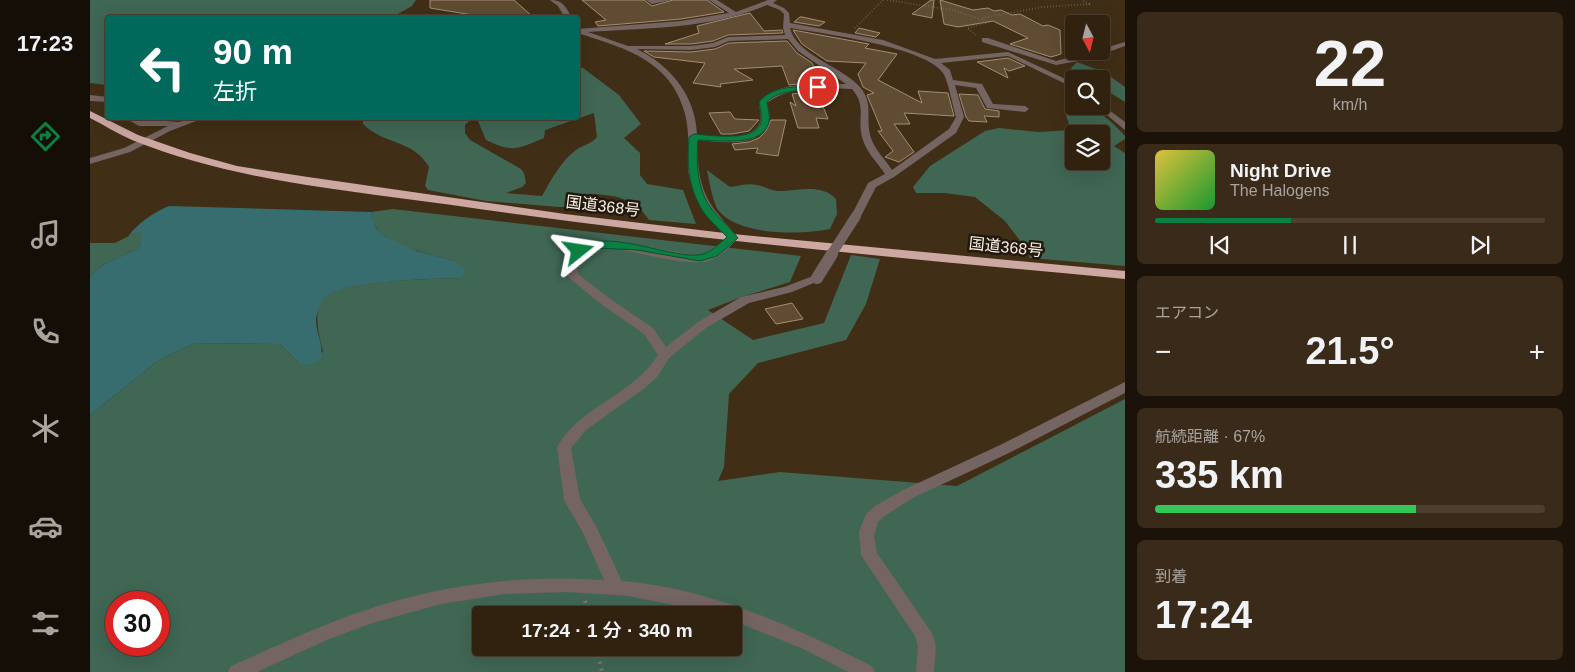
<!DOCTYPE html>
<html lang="ja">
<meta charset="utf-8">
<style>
:root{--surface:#312210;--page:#392a19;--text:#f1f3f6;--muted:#a8a49f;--line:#4c3f30;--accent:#0b8043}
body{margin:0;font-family:Helvetica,"Noto Sans JP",sans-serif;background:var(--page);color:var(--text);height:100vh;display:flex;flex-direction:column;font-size:19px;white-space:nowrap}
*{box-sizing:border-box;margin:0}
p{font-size:16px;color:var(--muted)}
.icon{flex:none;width:28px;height:28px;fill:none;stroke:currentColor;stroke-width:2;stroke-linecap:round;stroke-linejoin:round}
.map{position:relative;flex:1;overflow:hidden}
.drawer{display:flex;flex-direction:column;gap:12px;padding:12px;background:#1b1309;width:450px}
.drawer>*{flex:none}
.guide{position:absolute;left:15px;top:15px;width:475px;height:105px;border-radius:5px;box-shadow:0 5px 20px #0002,0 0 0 1px var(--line);background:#00695c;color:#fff;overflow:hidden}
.needle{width:32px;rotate:173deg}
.tools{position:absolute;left:975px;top:15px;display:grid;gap:10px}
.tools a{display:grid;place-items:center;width:45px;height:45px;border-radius:5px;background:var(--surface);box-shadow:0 5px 20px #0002,0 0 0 1px var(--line);font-size:25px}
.speed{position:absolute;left:15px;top:591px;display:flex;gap:10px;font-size:25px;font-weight:700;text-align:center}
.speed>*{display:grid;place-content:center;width:65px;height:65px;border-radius:50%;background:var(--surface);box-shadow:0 5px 20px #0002,0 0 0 1px var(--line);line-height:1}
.speed .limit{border:8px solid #d22;background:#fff;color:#111}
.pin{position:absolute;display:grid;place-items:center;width:42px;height:42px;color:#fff;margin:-21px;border:2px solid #fff;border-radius:50%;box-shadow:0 1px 5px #0007}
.me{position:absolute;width:55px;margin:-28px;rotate:75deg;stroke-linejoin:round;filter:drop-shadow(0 0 4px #0008)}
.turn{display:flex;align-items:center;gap:18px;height:105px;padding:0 25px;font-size:22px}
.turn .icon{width:65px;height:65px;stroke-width:2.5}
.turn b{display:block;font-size:35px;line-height:42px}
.big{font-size:38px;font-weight:600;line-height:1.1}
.drawer .card{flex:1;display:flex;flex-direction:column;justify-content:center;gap:8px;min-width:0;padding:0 18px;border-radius:8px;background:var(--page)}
.drawer .dial{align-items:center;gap:0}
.dial b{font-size:65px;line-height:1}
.song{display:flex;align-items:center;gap:15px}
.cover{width:60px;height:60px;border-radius:8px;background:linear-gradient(135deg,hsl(50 70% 55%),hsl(130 70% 35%))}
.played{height:5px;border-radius:2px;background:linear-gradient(90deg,var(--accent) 35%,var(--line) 35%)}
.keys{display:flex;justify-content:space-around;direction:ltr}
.heat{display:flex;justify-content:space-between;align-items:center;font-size:28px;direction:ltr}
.charge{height:8px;border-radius:4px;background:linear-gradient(90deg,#34c759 67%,var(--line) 0)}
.trip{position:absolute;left:382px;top:606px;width:270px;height:50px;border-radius:5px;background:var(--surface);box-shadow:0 5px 20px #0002,0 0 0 1px var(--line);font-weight:600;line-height:50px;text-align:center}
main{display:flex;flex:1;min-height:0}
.menu{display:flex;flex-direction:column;width:90px;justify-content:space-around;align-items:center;background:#140e06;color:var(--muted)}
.menu .icon{width:35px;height:35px}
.menu .current{color:var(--accent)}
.menu b{font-size:22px;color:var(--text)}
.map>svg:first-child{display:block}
</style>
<main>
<nav class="menu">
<b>17:23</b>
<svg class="icon current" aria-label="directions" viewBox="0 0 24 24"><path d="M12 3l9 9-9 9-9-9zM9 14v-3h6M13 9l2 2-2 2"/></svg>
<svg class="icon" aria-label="music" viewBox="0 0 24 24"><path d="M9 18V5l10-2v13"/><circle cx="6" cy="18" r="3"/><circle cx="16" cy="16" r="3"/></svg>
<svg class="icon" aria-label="phone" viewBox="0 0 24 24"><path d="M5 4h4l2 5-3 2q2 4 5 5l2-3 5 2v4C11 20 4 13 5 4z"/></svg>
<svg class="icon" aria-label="climate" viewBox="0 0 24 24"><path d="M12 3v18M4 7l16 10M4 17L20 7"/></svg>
<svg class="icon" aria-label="car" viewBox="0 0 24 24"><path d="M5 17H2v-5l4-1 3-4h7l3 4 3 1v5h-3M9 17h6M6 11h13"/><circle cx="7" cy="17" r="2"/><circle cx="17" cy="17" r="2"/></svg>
<svg class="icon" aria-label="filters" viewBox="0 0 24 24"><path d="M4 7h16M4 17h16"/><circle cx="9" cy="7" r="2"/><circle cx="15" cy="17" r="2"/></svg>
</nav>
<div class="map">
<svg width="1035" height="672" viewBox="0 0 1035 672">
<rect width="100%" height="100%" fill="#412e16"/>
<path fill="#406654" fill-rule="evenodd" d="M0 0H326L322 6 306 15 307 17 18 18 17 85 0 83Z
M987 62 1014 72 1035 87V102L1011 87V79H999L981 68Z
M488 67 493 68 529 95 551 124 534 138 550 153V175L557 184 593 190 606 224 559 220C544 198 526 195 501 194 492 194 485 193 478 197L479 207H469L396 201 338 190 335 186 339 167C323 139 294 145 273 124V120L276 118H488ZM504 113 507 137C502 144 493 145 486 150 471 161 461 180 452 196L416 193 432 187 436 183 434 173 431 169 380 140 375 133V125L379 121H388L396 140C423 153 427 149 454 138L455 130Z
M984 105V106C1007 106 1020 120 1035 136V139L1024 146 1035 153V266L940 258 934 246 915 221 885 197 855 193H826L823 187 840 166 895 131 909 128 949 132 981 130 974 109ZM984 134H1011V161H984Z
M617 170 640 187C649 186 658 183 667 185 673 186 680 190 686 191 706 192 730 182 746 199L747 214 740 229C710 235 650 236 629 211 623 204 619 180 617 170Z
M303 209 711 256 700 282 652 297 618 310 663 340 734 323 761 255 790 259 776 304 756 340 668 363 639 394 634 467 628 481 690 472 867 486 1035 399V672H0V415L69 360 105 343 190 344 209 363 233 352C229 334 223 316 232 299 243 280 347 279 371 278L365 261C346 256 296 245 286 227 283 223 283 216 281 212ZM26 602H69V645H26ZM391 615H644V648H391Z
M51 230V243L47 249 14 264 0 276V243H25Z"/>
<path fill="#386d6f" d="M79 206 281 212 286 228 296 237 327 251 365 261 376 271 371 278C348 279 239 280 232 301 230 307 226 314 226 320 226 335 235 345 230 360L219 365 209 363 190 344 105 343 69 360 0 415V276L14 264 47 249 51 243V231L38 236C50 222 62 213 79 206Z"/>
<path fill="#604b33" stroke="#a48e74" d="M340 0H424L443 17 401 18 340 8Z
M492 0H554L562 6 583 0H617L634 12 591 19 508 26 505 22 516 20Z
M841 0H844L842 18 822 14Z
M850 0 883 10 898 8 904 11 911 10 922 15 930 14 953 26 958 25 970 30 971 54 961 57 920 44 938 38 903 21 868 27 854 24Z
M660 13 674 31 692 30 693 33 638 35 623 41 601 44H575L609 33 607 26Z
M710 17H712L735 22 729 26 704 22Z
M769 28 790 33 786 37 765 33Z
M703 30 779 44 775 48 807 54 788 80 832 103 828 91 858 93 864 116 814 113 820 124H804L824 152 809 162 795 157 803 151 788 131H792L777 95 784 93 773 87 768 74 776 63 737 61 712 44Z
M697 41 707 53 722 63 730 78H722L724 82 699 85 692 66 644 69 663 80 630 84 631 87 603 83 615 63 564 57 554 51 601 52 625 49 639 43Z
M918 58 935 66 919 71 914 68 918 78 887 62Z
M727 91 738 119 726 118 729 128H708L700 102 706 106 702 94Z
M869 94 888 95 895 109 909 111V117L894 116 897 122 879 121 876 117Z
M640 112 645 119 669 120 668 121 659 131 642 134H631L619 113Z
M681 120H696L688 156 666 153 668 148 645 150 642 144 659 142 669 138 676 131Z
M702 303 713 319 686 324 675 309Z"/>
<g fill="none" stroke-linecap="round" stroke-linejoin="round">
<path stroke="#887763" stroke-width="2" stroke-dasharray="0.5 2.5" stroke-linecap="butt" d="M797 0 863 10 899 22 877 28 886 35
M892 18 952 7 999 4 992 0
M765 28 793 0"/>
<path stroke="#887763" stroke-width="4" stroke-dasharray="2 5" stroke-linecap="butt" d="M495 601 500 615
M507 648 512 672"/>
<path fill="#746462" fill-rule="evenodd" d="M460 0C473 0 476 7 482 18H475L468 6Z
M556 0H581L562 4Z
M619 0H627L646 12 678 0H687L683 3 694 8 699 13 700 23 793 40 845 59 918 52 984 83V88L918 56 851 63 860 70 863 80 892 84 903 104 935 106 939 109 935 112 897 108 886 88 865 85 874 117 866 133 804 177 786 187 771 216 766 219 761 216 778 183 795 174C787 162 776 152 772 137 767 118 777 106 762 89 734 89 701 85 677 103 678 109 681 116 679 122 671 149 628 142 608 140 607 168 609 191 628 214 634 222 642 230 648 238 641 246 629 258 618 261 595 267 542 250 515 247 501 248 494 251 486 263L488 274 519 298 563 328 576 347 608 322 651 297 694 287 723 276H731L733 278 731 280 702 292 659 303 616 328 579 358 568 376 555 388 496 430 481 448 490 499 506 526 532 581C618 587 706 628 782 666L785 672H758L711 648 644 621V615H622L598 608 538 596 477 592 415 594 351 604 286 622 239 639 167 672H138L141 666C182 648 224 628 267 613 346 585 431 574 514 580L493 533 474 500 467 447C490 406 542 396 568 355L554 334 511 304 478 277 474 263 485 249 500 242 515 241 532 242 603 255 615 254 637 238C621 220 606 202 600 180 596 166 599 151 598 137 598 111 586 83 565 67 543 49 514 42 488 33V29L591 21 639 13ZM677 5 690 10 694 14 693 28 695 35 638 37 623 43 601 46H538L498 32C557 28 621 29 677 5ZM700 28C731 33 836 47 853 73 858 80 863 107 866 117L859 129 802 170C795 159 785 150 781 138 774 116 786 103 767 84 749 66 706 54 700 28ZM698 39 708 51 756 84C729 84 689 80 669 102 669 108 672 116 670 122 664 142 623 136 607 135 606 96 580 65 547 49L601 50 625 47 639 41Z
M892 38H898L966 61 1003 51H1011V49L1035 42V46L999 59 966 65 892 42Z
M0 95 18 97V102L0 101Z
M1011 104 1035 122V130L1006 106H1011Z
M35 118 89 122 103 118H114L80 131 40 152 0 164V158L34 148 78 126H49Z
M1035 382V393L919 453 823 498 796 515 788 522 784 536 787 553 842 633 846 647 844 672H826L828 647 825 636 771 555 769 532 776 514 785 506 813 490 908 446Z"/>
<path fill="#cda7a2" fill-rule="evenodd" d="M0 111 48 135 100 153 147 166 218 177 475 214 643 234 1035 271V279C810 258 586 238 362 205 255 190 144 181 42 140 28 134 14 125 0 118Z"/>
<path stroke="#746462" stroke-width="10" d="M741 255 766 216"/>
<path stroke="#746462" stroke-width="12" d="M727 278 742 254"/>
</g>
<path fill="#0b8043" stroke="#07532c" d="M728 85 730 86V89C713 92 690 88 677 102 678 108 680 116 679 122 673 148 627 140 608 140 606 162 607 189 621 208 629 219 640 227 648 238L627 256 610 261 547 250 507 248 489 254 484 251C511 225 577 258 608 255 620 254 629 244 637 237 629 228 617 219 611 208 598 186 597 162 599 137L604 134C620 135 666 143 671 122 672 116 670 108 669 102 683 85 708 87 728 85Z"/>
<g text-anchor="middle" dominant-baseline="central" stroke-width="5" stroke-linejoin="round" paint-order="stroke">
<g font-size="16" fill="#fbeee0" stroke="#21180e">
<text transform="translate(513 206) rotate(7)">国道368号</text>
<text transform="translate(916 247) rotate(6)">国道368号</text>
</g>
</g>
</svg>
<div class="tools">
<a><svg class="needle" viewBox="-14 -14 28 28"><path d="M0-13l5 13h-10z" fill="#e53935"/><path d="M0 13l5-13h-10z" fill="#a8a49f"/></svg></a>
<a><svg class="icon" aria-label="search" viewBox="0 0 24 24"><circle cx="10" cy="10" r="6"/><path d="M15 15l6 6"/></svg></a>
<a><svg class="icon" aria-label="layers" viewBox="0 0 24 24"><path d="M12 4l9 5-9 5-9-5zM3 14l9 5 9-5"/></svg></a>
</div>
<div class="speed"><div class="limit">30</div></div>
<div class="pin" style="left:728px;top:87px;background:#d93025"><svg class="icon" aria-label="arrive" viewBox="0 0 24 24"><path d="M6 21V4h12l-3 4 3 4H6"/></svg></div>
<svg class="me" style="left:489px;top:251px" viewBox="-20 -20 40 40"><path d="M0-17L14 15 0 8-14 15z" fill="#0b8043" stroke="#fff" stroke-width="4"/></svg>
<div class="trip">17:24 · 1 分 · 340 m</div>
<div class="guide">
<div class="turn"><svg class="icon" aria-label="left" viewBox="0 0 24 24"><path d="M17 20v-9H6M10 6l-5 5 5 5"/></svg><div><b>90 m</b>左折</div></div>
</div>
</div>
<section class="drawer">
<div class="card dial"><b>22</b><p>km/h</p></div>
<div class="card">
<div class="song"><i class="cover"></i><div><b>Night Drive</b><p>The Halogens</p></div></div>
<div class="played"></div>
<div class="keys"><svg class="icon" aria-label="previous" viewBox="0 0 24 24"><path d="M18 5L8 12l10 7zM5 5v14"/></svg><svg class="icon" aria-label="pause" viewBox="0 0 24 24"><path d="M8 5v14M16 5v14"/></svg><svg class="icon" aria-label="next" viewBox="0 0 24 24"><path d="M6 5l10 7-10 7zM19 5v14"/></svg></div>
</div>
<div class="card"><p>エアコン</p>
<div class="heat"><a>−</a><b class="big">21.5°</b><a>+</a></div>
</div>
<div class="card"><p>航続距離 · 67%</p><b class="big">335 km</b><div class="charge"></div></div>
<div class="card"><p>到着</p><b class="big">17:24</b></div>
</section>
</main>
